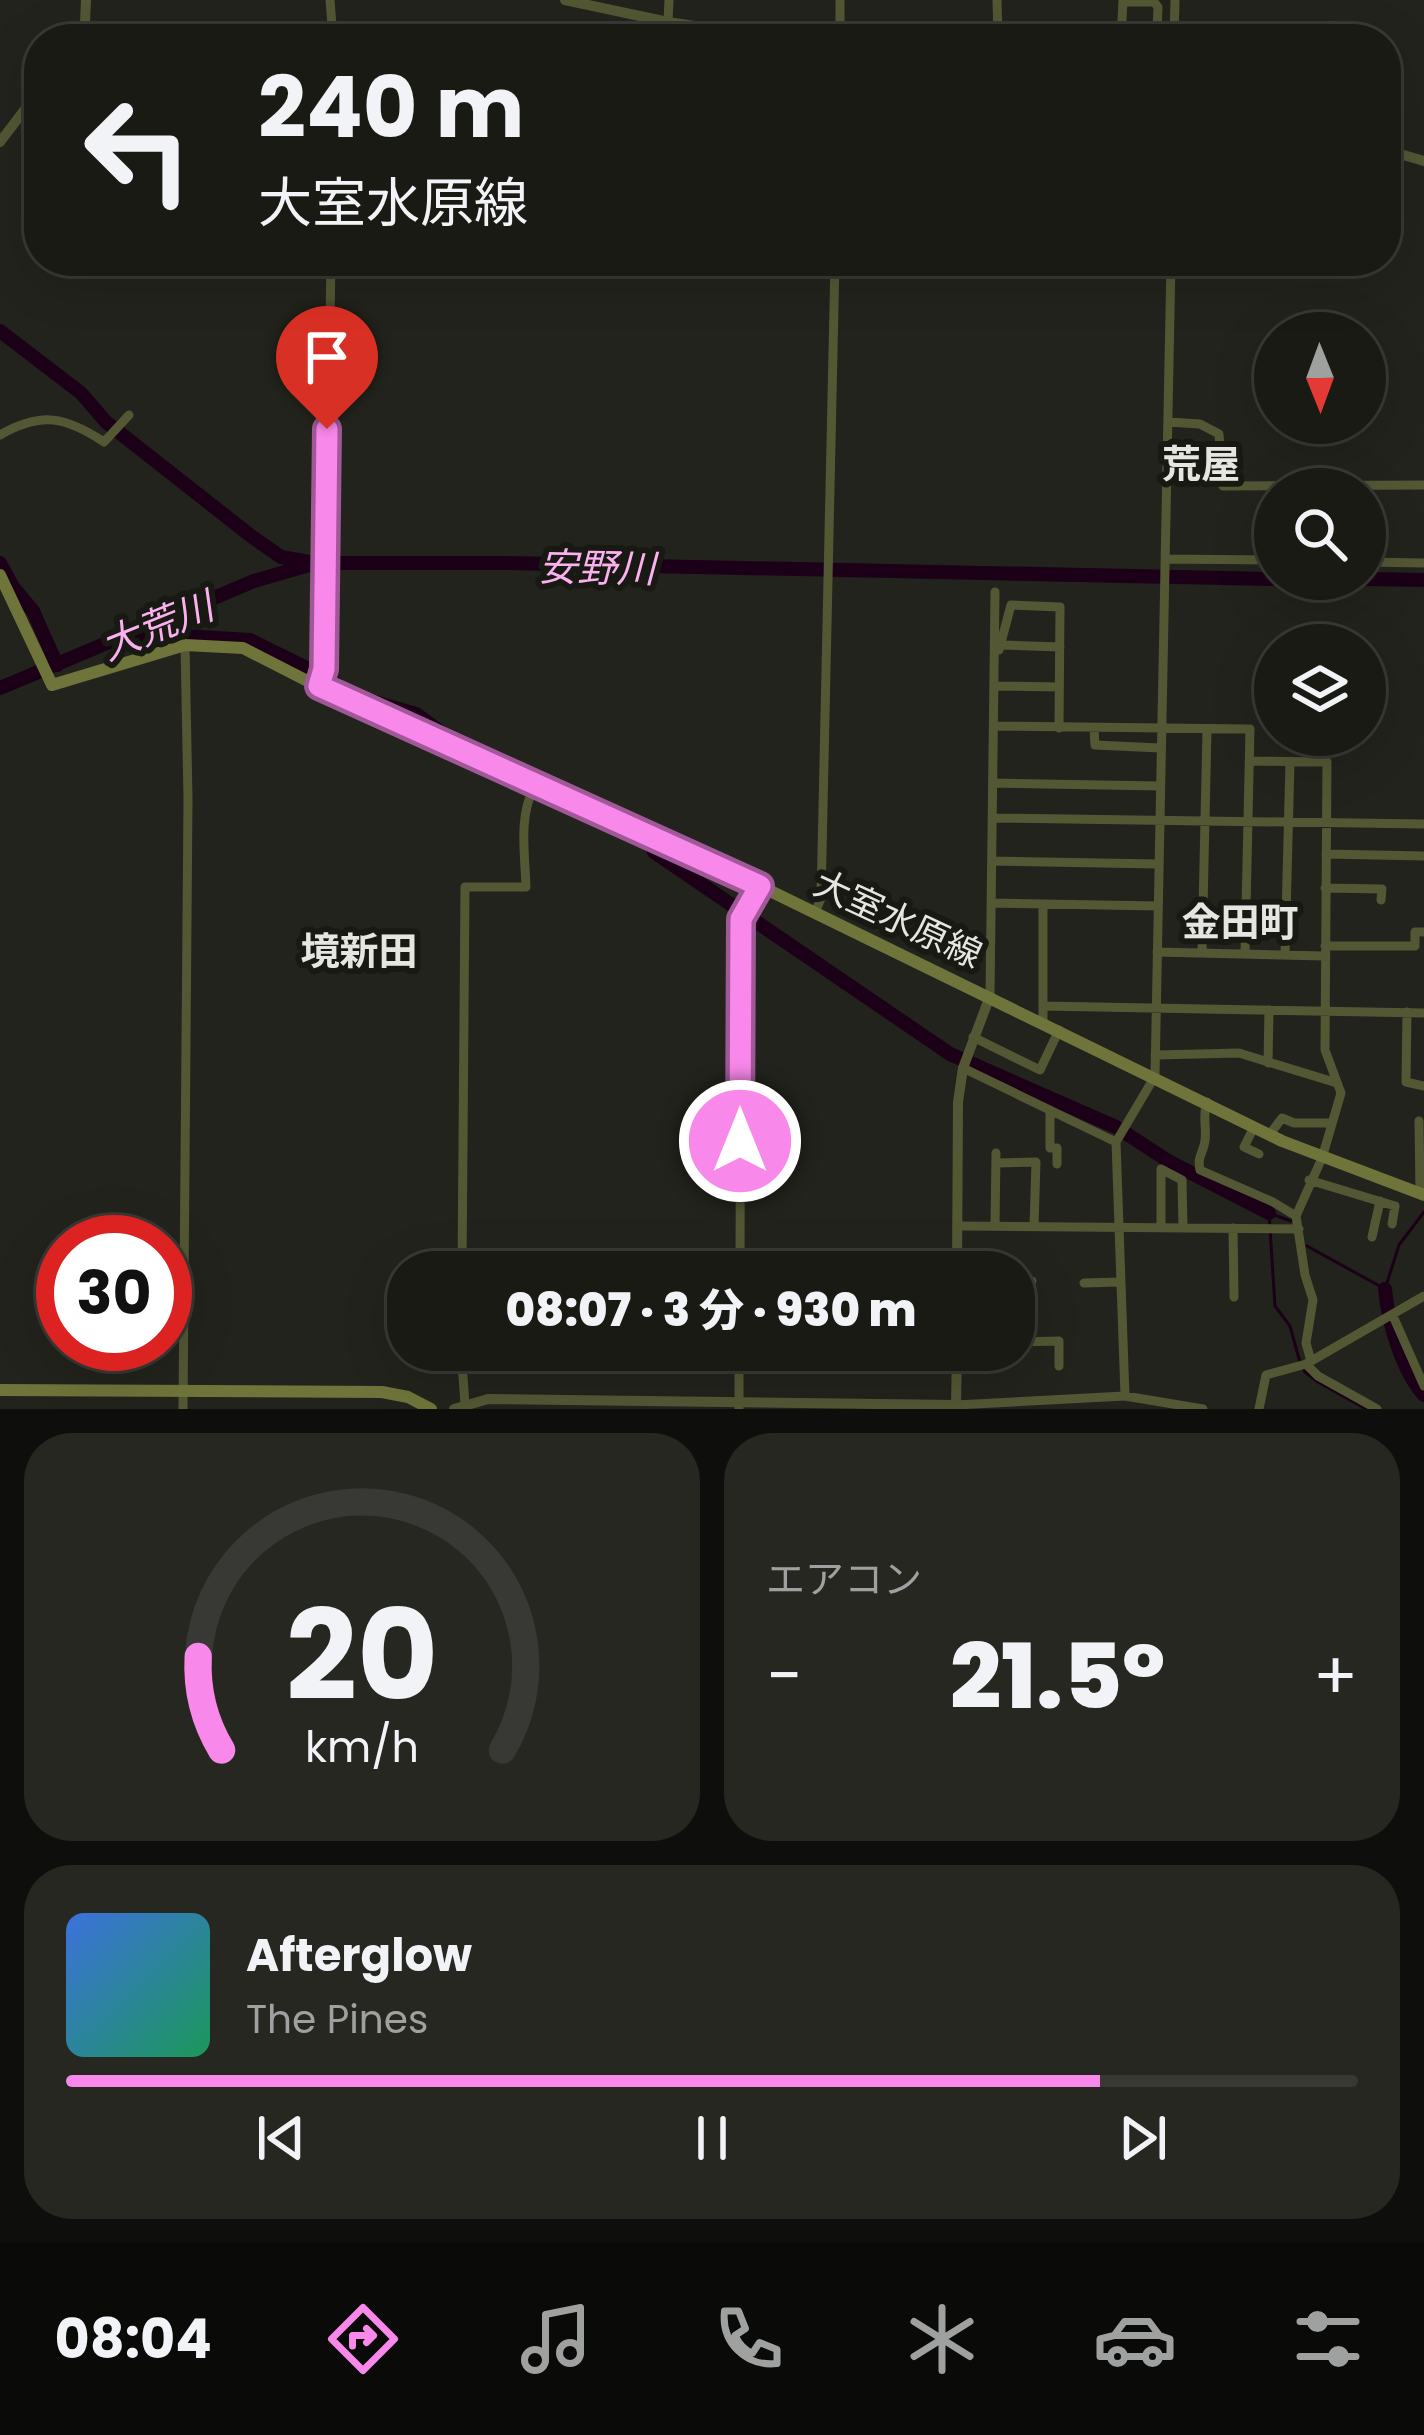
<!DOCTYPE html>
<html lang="ja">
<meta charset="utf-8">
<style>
:root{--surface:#1a1a15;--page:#272722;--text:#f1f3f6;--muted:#9fa1a0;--line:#383834;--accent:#f888ea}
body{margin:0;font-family:Poppins,"Noto Sans JP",sans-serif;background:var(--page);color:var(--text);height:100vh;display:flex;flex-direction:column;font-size:45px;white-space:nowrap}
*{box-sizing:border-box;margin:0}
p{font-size:39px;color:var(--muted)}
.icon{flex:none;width:66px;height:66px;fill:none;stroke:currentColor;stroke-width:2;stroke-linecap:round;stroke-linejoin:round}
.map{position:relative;height:1409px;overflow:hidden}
.sheet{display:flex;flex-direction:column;gap:24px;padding:24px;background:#0e0e0c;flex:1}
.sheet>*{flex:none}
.guide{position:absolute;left:24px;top:24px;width:1377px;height:252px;border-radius:48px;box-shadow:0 12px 48px #0002,0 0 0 3px var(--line);background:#1a1a15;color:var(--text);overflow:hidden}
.needle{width:78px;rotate:179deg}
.fabs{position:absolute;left:1254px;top:312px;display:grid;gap:24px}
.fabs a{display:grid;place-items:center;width:132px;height:132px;border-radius:50%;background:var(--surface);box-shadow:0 12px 48px #0002,0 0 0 3px var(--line);font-size:60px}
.speed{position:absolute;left:36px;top:1215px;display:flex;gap:24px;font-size:60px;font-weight:700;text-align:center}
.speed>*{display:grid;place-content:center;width:156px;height:156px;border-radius:50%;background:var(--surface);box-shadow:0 12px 48px #0002,0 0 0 3px var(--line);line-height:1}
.speed .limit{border:18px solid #d22;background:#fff;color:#111}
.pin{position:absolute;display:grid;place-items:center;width:102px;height:102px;color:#fff;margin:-123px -51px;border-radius:50% 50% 50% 0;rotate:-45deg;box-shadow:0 0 12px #0007}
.pin .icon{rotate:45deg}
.me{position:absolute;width:132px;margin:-66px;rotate:0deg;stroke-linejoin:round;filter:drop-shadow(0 0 9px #0008)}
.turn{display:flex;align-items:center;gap:42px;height:252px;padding:0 36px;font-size:54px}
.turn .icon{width:156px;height:156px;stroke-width:2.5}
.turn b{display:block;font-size:84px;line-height:102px}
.big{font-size:90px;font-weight:800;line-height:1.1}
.sheet .widget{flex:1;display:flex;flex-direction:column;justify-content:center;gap:18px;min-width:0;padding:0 42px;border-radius:48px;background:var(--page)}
.sheet .dial{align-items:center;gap:0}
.dial svg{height:312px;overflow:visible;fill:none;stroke:var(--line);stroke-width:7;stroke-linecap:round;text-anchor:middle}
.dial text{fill:var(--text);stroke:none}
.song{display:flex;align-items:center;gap:36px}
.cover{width:144px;height:144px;border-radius:18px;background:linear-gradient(135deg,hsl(220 70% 55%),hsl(150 70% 35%))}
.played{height:12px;border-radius:6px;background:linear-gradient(90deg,var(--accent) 80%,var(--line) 80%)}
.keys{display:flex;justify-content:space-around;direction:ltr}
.heat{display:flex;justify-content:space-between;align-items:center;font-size:66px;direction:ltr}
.sheet .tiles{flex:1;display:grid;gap:24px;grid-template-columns:1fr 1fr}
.widget:last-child{grid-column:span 2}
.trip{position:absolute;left:387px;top:1251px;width:648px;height:120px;border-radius:48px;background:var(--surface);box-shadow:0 12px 48px #0002,0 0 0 3px var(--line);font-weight:800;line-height:120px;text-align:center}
.menu{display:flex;height:192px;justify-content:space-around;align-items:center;background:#0a0a08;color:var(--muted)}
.menu .icon{width:84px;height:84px}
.menu .selected{color:var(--accent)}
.menu b{font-size:54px;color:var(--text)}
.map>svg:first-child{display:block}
</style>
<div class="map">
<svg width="1424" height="1409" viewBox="0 0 1424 1409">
<rect width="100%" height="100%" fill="#22231c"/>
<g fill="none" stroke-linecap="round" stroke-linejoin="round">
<path stroke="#1b0018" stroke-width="3" d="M1291 1221 1269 1213 1275 1306 1290 1326 1299 1359 1305 1372 1318 1382 1366 1409
M1307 1246 1385 1289 1399 1245 1424 1212"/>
<path stroke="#1b0018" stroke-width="14" d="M0 331 81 393 106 422 251 536 281 557 314 563H504L1275 579
M0 563 13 587 33 611 57 665
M1280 579H1325
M1365 579 1424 580
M139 628 154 647 183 636 250 640 331 680 350 695 416 714 456 743
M0 688 254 581 309 565
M482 754 647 828 654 852 950 1054 1116 1127 1170 1162 1269 1213
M1385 1289C1388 1323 1402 1370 1424 1395"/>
<path stroke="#535734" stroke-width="9" d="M330 0 333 39
M997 0 998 39
M668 22 669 0
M1121 32 1157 29 1158 7 1154 2H1123
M840 39V0
M1121 39 1123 0
M1174 39 1175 0
M1168 422 1200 424 1219 434 1223 486 1424 485
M0 435C42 411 66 417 104 442L129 415
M1166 559 1275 560
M1365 562 1424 563
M1001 645 1060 647
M999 650 1011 605 1060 607 1059 728
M319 686 324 669 331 261
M995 686 1059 687
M995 726 1250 729 1245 954
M1094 729 1095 745 1160 748
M1250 761 1327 762 1325 1050 1341 1093 1322 1158 1296 1216 1305 1275 1313 1300 1306 1343 1311 1361
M994 783 1160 786
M993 818 1424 824
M1326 854 1424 856
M992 861 1158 864
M1325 888 1382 889 1381 900
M991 903 1158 906
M815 913 821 898 835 261
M1325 946H1415V932H1424
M1157 952 1324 956
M1202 953 1207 730
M1285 955 1290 762
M990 996 995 592
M1043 1006 1424 1013
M1407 1012 1406 1082 1424 1086
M1043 1022V904
M973 1037 1040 1070 1059 1030
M1155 1055 1239 1053 1337 1083
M1268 1063 1269 1010
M963 1068 1116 1142
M1207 1102C1202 1117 1207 1127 1205 1141 1203 1154 1197 1156 1200 1170L1273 1202 1296 1216
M1050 1110V1148H1057V1164
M1419 1121 1420 1194
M1254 1127 1244 1147 1259 1154
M1270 1134 1282 1118 1294 1123H1332
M997 1163 1036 1162 1034 1226
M1309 1180 1395 1206 1392 1224
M957 1226 1299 1229
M995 1226 996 1153
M1161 1227V1169L1182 1180 1183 1227
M1233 1228 1234 1297
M1372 1237 1380 1201
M462 1272 465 887H526C525 854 518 815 535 786
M740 1272 741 919 760 886
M1014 1281H1032
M1084 1283 1121 1282
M1393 1316 1424 1386
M1014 1342 1059 1341V1366
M461 1350 465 1404
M1306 1364 1318 1376 1377 1409
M1125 1396 1116 1142 1155 1076 1171 261
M183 1409 188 799 185 645
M739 1409V1350
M956 1409V1405L1125 1396 1203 1409
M1259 1409 1266 1375 1306 1364 1424 1296"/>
<path stroke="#535734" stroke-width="10" d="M565 0 668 22 781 39
M78 39 85 23 86 0
M0 142 39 91
M1386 150 1424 161
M957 1272 958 1102 963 1068 990 996
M454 1409 488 1399 956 1405 957 1350"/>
<path stroke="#6f743a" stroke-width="12" d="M0 575 52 685 185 645 243 648 329 692 419 729 535 786 760 886 1282 1141 1424 1195
M0 1390 382 1392 408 1397 431 1409"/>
</g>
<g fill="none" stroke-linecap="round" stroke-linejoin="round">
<g stroke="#a15898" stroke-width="30">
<path id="route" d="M327 429 324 669 319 686 760 886 741 919 740 1141"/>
</g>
<use href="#route" stroke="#f888ea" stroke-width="21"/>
</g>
<g text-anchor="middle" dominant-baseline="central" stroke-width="12" stroke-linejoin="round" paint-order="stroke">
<g font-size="36" fill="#e5e6e1" stroke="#181913">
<text transform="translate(898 919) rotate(25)">大室水原線</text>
</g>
<g font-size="39" font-weight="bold" fill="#e5e6e1" stroke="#181913">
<text x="1201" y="464">荒屋</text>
<text x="1240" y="922">金田町</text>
<text x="359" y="951">境新田</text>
</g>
<g font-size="39" font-style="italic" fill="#fbb0f0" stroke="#181913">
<text transform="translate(597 568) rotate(1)">安野川</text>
<text transform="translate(157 626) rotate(-22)">大荒川</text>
</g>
</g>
</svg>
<div class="fabs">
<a><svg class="needle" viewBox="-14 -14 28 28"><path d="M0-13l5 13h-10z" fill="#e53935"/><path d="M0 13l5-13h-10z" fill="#9fa1a0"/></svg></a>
<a><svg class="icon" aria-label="search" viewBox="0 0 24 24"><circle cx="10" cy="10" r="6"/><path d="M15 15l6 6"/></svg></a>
<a><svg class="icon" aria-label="layers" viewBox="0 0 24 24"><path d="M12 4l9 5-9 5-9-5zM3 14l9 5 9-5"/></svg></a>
</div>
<div class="speed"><div class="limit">30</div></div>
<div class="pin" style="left:327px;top:429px;background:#d93025"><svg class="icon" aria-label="arrive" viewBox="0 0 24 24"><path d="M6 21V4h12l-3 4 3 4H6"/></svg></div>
<svg class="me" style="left:740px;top:1141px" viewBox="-20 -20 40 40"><circle r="17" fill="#f888ea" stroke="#fff" stroke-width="3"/><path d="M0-11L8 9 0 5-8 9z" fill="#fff"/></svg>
<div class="trip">08:07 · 3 分 · 930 m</div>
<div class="guide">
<div class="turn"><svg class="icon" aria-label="left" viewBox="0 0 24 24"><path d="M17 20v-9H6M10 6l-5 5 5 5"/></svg><div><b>240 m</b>大室水原線</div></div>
</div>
</div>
<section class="sheet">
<div class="tiles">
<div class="widget dial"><svg viewBox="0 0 100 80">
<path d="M14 69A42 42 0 1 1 86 69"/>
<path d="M14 69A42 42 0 0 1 8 45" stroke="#f888ea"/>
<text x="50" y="56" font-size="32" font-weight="700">20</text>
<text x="50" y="72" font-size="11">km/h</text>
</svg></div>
<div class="widget"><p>エアコン</p>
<div class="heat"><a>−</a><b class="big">21.5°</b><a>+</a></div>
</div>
<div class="widget">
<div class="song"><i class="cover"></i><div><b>Afterglow</b><p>The Pines</p></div></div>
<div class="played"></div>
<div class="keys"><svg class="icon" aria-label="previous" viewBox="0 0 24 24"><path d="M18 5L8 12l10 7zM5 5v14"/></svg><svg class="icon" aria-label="pause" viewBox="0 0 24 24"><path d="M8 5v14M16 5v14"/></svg><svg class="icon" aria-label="next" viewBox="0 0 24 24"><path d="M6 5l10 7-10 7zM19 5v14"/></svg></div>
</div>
</div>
</section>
<nav class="menu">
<b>08:04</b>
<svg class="icon selected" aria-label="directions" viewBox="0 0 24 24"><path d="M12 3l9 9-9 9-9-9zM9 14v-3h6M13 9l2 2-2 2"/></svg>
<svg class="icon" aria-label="music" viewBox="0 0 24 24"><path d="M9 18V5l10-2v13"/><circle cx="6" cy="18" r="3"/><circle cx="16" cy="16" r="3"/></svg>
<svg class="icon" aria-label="phone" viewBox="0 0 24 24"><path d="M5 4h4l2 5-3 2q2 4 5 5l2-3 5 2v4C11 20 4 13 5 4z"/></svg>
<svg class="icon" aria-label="climate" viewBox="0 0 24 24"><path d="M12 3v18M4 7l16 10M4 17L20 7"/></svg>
<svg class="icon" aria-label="car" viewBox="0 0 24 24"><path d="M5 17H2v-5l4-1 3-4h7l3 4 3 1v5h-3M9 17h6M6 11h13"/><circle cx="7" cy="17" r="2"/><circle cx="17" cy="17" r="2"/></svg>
<svg class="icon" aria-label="filters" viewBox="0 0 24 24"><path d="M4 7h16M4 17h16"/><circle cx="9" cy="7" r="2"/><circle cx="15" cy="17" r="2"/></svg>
</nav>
